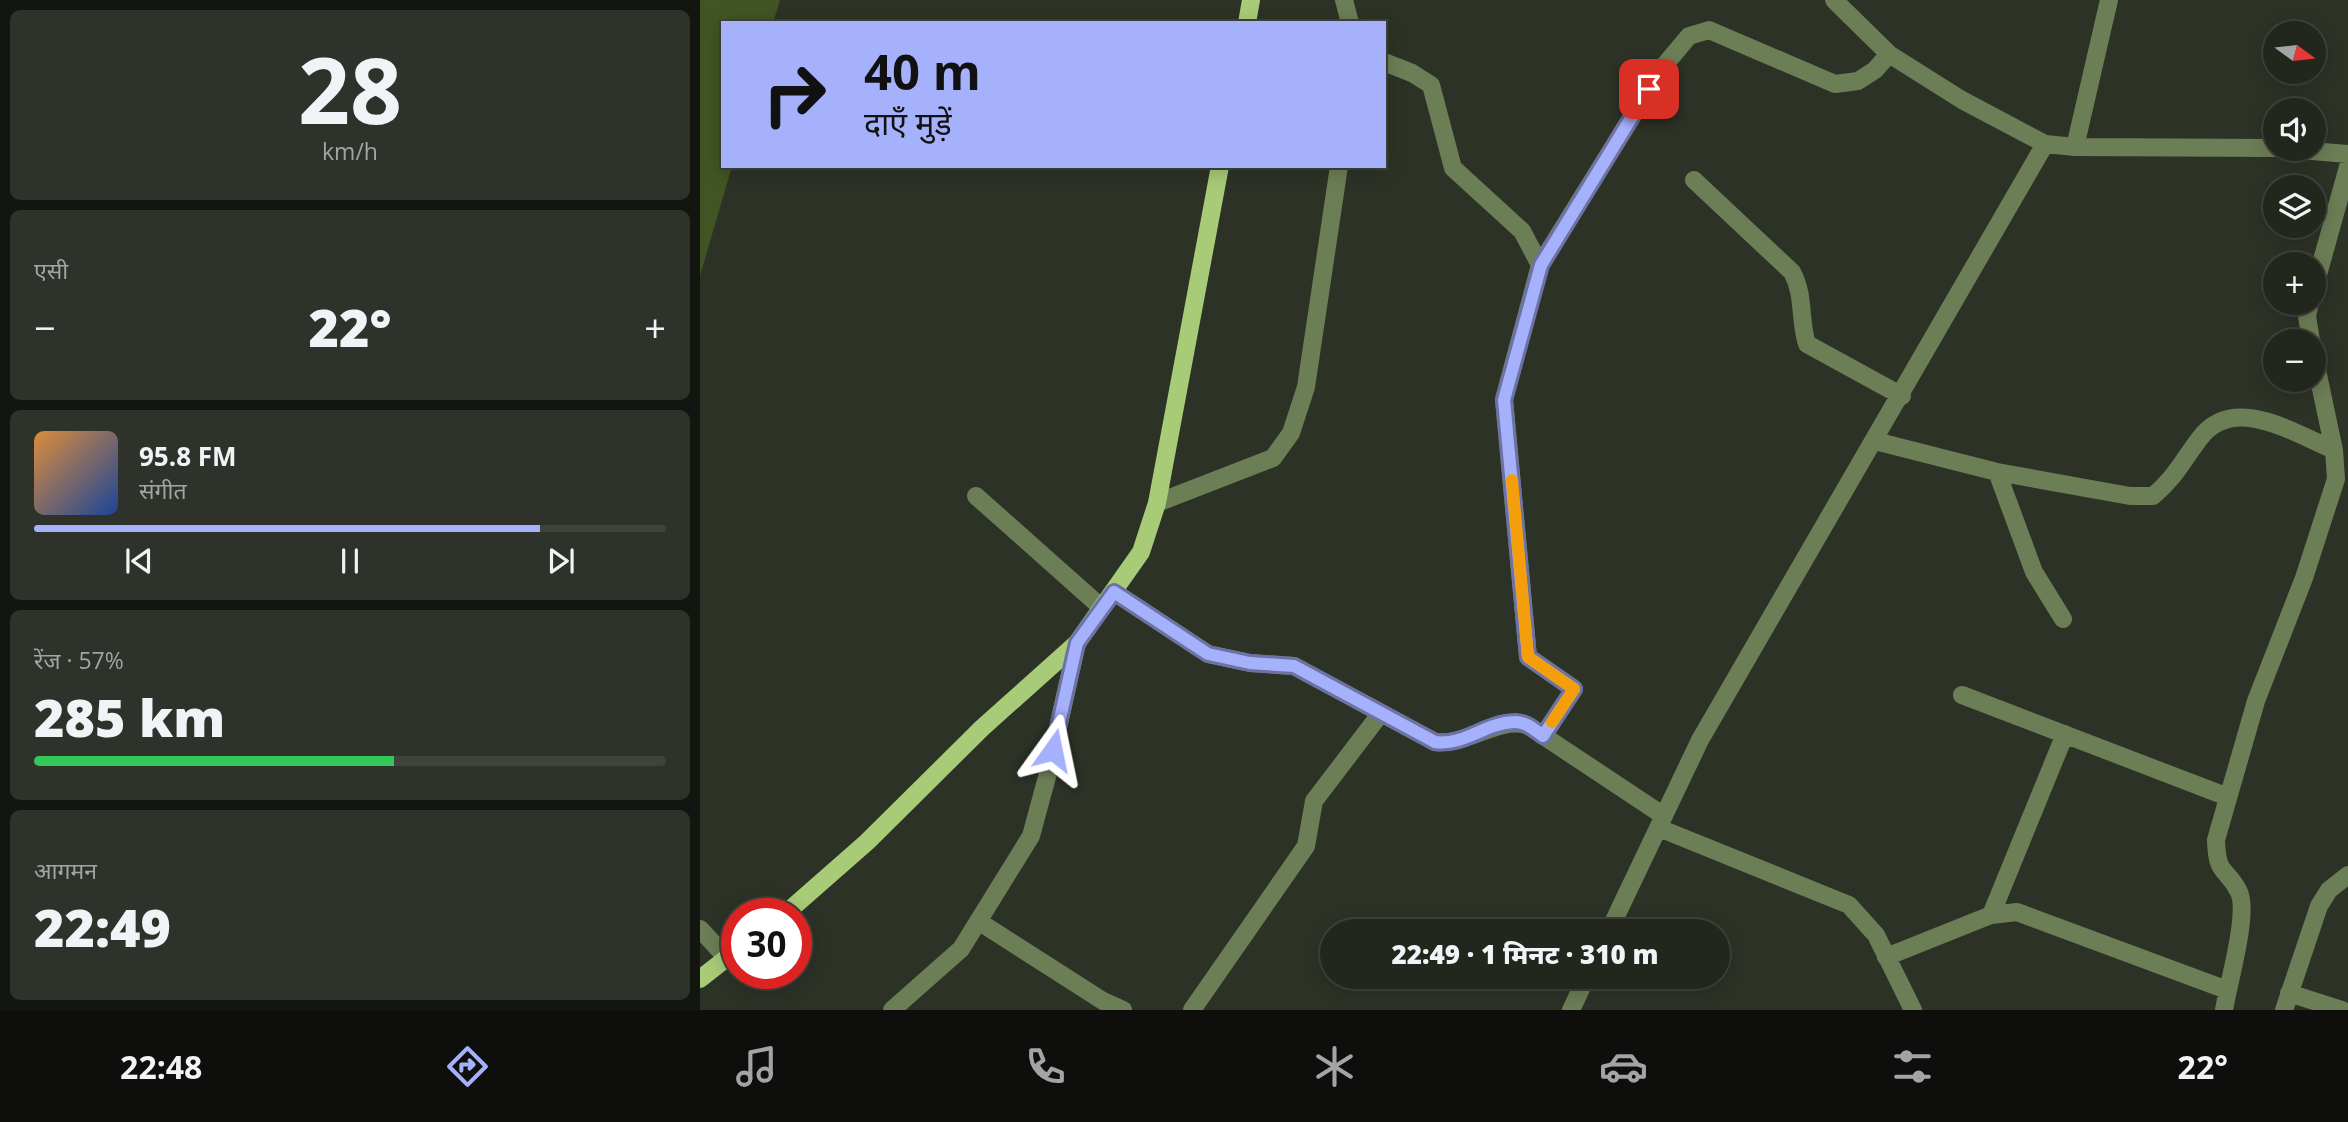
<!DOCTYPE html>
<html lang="hi">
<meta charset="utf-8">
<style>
:root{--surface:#22261d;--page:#2e322a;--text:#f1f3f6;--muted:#a2a5a4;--line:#3f433b;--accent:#a6b1fc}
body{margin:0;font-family:"Open Sans","Noto Sans Devanagari",sans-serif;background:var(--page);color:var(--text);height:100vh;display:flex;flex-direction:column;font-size:26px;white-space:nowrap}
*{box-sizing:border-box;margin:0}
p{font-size:23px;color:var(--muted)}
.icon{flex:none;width:38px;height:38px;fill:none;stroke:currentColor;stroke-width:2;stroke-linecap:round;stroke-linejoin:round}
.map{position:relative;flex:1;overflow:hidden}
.side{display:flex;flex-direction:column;gap:10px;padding:10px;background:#131510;width:700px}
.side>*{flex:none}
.top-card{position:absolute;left:21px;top:21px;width:665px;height:147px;border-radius:0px;box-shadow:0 4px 18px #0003,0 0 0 2px var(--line);background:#a6b1fc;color:#111;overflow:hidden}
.needle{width:46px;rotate:105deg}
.tools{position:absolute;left:1563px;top:21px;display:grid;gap:14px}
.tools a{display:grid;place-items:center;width:63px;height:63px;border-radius:50%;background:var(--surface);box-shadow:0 4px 18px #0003,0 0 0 2px var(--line);font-size:35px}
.speed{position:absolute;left:21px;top:898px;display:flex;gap:14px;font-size:35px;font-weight:700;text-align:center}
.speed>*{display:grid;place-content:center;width:91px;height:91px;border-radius:50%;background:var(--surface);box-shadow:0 4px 18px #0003,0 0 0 2px var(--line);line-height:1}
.speed .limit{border:10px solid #d22;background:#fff;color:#111}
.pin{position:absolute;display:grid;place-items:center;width:60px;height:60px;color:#fff;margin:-30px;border-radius:14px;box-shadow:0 4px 10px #0006}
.me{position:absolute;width:77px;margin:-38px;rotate:12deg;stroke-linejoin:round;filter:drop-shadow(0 0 5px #0008)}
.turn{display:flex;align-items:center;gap:24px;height:147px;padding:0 28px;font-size:32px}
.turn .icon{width:91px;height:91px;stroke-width:2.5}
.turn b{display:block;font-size:49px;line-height:60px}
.big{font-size:52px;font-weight:800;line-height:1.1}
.side .tile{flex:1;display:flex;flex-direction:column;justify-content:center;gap:10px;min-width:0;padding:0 24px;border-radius:10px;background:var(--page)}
.side .dial{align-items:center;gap:0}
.dial b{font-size:91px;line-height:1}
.song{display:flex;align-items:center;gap:21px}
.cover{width:84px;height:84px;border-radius:10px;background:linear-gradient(135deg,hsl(30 70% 55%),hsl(220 70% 35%))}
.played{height:7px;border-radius:4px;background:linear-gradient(90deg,var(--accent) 80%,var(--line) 80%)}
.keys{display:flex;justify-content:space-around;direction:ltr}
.heat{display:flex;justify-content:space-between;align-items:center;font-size:38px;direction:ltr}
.charge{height:10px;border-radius:5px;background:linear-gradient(90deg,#34c759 57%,var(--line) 0)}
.trip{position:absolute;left:620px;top:919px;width:410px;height:70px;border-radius:35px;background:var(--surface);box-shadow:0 4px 18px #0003,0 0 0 2px var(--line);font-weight:800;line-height:70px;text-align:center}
.menu{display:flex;height:112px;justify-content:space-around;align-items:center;background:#0e0f0c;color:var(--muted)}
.menu .icon{width:49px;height:49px}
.menu .on{color:var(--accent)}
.menu b{font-size:32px;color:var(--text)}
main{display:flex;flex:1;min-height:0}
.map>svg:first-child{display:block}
</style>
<main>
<section class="side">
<div class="tile dial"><b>28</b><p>km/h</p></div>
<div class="tile"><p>एसी</p>
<div class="heat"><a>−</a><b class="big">22°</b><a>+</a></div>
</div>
<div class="tile">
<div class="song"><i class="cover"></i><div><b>95.8 FM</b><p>संगीत</p></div></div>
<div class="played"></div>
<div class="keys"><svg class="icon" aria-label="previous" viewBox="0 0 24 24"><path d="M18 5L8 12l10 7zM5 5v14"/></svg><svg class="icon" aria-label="pause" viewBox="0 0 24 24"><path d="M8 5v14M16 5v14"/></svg><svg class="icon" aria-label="next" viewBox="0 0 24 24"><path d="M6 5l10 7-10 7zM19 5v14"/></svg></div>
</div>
<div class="tile"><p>रेंज · 57%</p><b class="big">285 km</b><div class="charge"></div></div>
<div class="tile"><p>आगमन</p><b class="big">22:49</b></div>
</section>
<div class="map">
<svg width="1648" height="1010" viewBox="0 0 1648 1010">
<rect width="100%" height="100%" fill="#2d3227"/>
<path fill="#415423" d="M0 0H80L73 23H23V166H32L0 276Z"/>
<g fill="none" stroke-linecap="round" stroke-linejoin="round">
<path stroke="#6c7e56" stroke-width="18" d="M644 0 650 23
M1134 0 1189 54 1262 100 1345 144
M684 62 712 73 731 85 753 168 822 231 840 265
M1375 147 1409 0
M1588 149 1648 154
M994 180 1092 272C1105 296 1099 319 1107 344L1202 396
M1614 289 1648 167
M1610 303 1607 316 1611 341
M1175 441 1297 472 1430 496H1453C1475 478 1483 460 1500 438 1534 393 1595 434 1634 450
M1297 472 1334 572 1363 619
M276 496 402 608
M457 503 573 458 591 433 606 387 639 166
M414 592 508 654 550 663 594 666 735 742C767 746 796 717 827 725L964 816
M1262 695 1528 797
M843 736 874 689 828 657 804 399 840 265 963 67 989 36 1009 30 1135 84 1158 81 1175 70 1189 54
M959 828 1149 905 1176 935 1213 1010
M1291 915 1365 734
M278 921 403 1001 423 1010
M0 929 27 958
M909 931 1000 740 1345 144 1375 147 1575 148
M1186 957 1291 915 1317 912 1527 990
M1589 993 1642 1010
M192 1010 261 949 331 836 347 777 377 643
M492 1010 606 846 614 801 681 713
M871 1010 887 976
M1524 1010C1528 984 1549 914 1539 892 1526 866 1517 877 1516 840L1556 701 1604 578 1636 479 1634 450 1614 356
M1584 1010 1619 906 1629 890 1648 875"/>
<path stroke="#a8cb77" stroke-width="18" d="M547 23 551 0
M85 914 167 842 282 728 377 643 441 552 457 503 520 166
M0 979 37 950"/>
</g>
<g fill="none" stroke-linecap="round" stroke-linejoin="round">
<g stroke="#6c73a4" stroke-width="18">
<path id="route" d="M353 750 377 643 414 592 508 654 550 663 594 666 735 742C764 746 785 723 814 722 825 721 835 730 843 736L874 689 828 657 804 400 841 265 949 89"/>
</g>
<use href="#route" stroke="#a6b1fc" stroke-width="12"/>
<path stroke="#f59e0b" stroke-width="12" d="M812 480 828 657 874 689 852 722"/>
</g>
</svg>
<div class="tools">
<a><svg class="needle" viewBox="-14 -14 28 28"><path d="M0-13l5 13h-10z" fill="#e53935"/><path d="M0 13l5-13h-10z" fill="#a2a5a4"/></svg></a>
<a><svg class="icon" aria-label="sound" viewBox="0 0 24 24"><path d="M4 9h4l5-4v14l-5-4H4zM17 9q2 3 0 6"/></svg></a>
<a><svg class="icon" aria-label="layers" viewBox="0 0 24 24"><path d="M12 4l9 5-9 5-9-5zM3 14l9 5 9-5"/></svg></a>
<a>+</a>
<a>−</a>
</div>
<div class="speed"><div class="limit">30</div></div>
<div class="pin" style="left:949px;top:89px;background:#d93025"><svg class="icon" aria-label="arrive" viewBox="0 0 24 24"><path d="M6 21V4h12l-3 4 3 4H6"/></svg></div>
<svg class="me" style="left:353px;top:750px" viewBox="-20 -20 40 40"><path d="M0-17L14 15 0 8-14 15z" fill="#a6b1fc" stroke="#fff" stroke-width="4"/></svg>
<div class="trip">22:49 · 1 मिनट · 310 m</div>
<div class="top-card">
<div class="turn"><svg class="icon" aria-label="right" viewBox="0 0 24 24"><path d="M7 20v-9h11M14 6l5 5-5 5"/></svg><div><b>40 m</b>दाएँ मुड़ें</div></div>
</div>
</div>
</main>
<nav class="menu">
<b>22:48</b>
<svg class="icon on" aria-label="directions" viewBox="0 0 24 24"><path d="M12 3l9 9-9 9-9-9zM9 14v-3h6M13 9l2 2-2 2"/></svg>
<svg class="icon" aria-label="music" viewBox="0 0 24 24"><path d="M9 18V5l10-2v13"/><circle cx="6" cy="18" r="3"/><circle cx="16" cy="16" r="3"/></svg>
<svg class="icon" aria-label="phone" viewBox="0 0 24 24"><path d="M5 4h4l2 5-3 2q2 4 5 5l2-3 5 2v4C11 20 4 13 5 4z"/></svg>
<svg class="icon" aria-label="climate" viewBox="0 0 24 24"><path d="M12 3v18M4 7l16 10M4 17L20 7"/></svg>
<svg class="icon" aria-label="car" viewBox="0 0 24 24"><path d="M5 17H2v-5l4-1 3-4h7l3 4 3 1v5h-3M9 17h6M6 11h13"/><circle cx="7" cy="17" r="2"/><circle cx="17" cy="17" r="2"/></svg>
<svg class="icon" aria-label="filters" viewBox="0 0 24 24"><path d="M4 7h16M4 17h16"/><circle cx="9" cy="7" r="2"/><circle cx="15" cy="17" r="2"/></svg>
<b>22°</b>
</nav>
